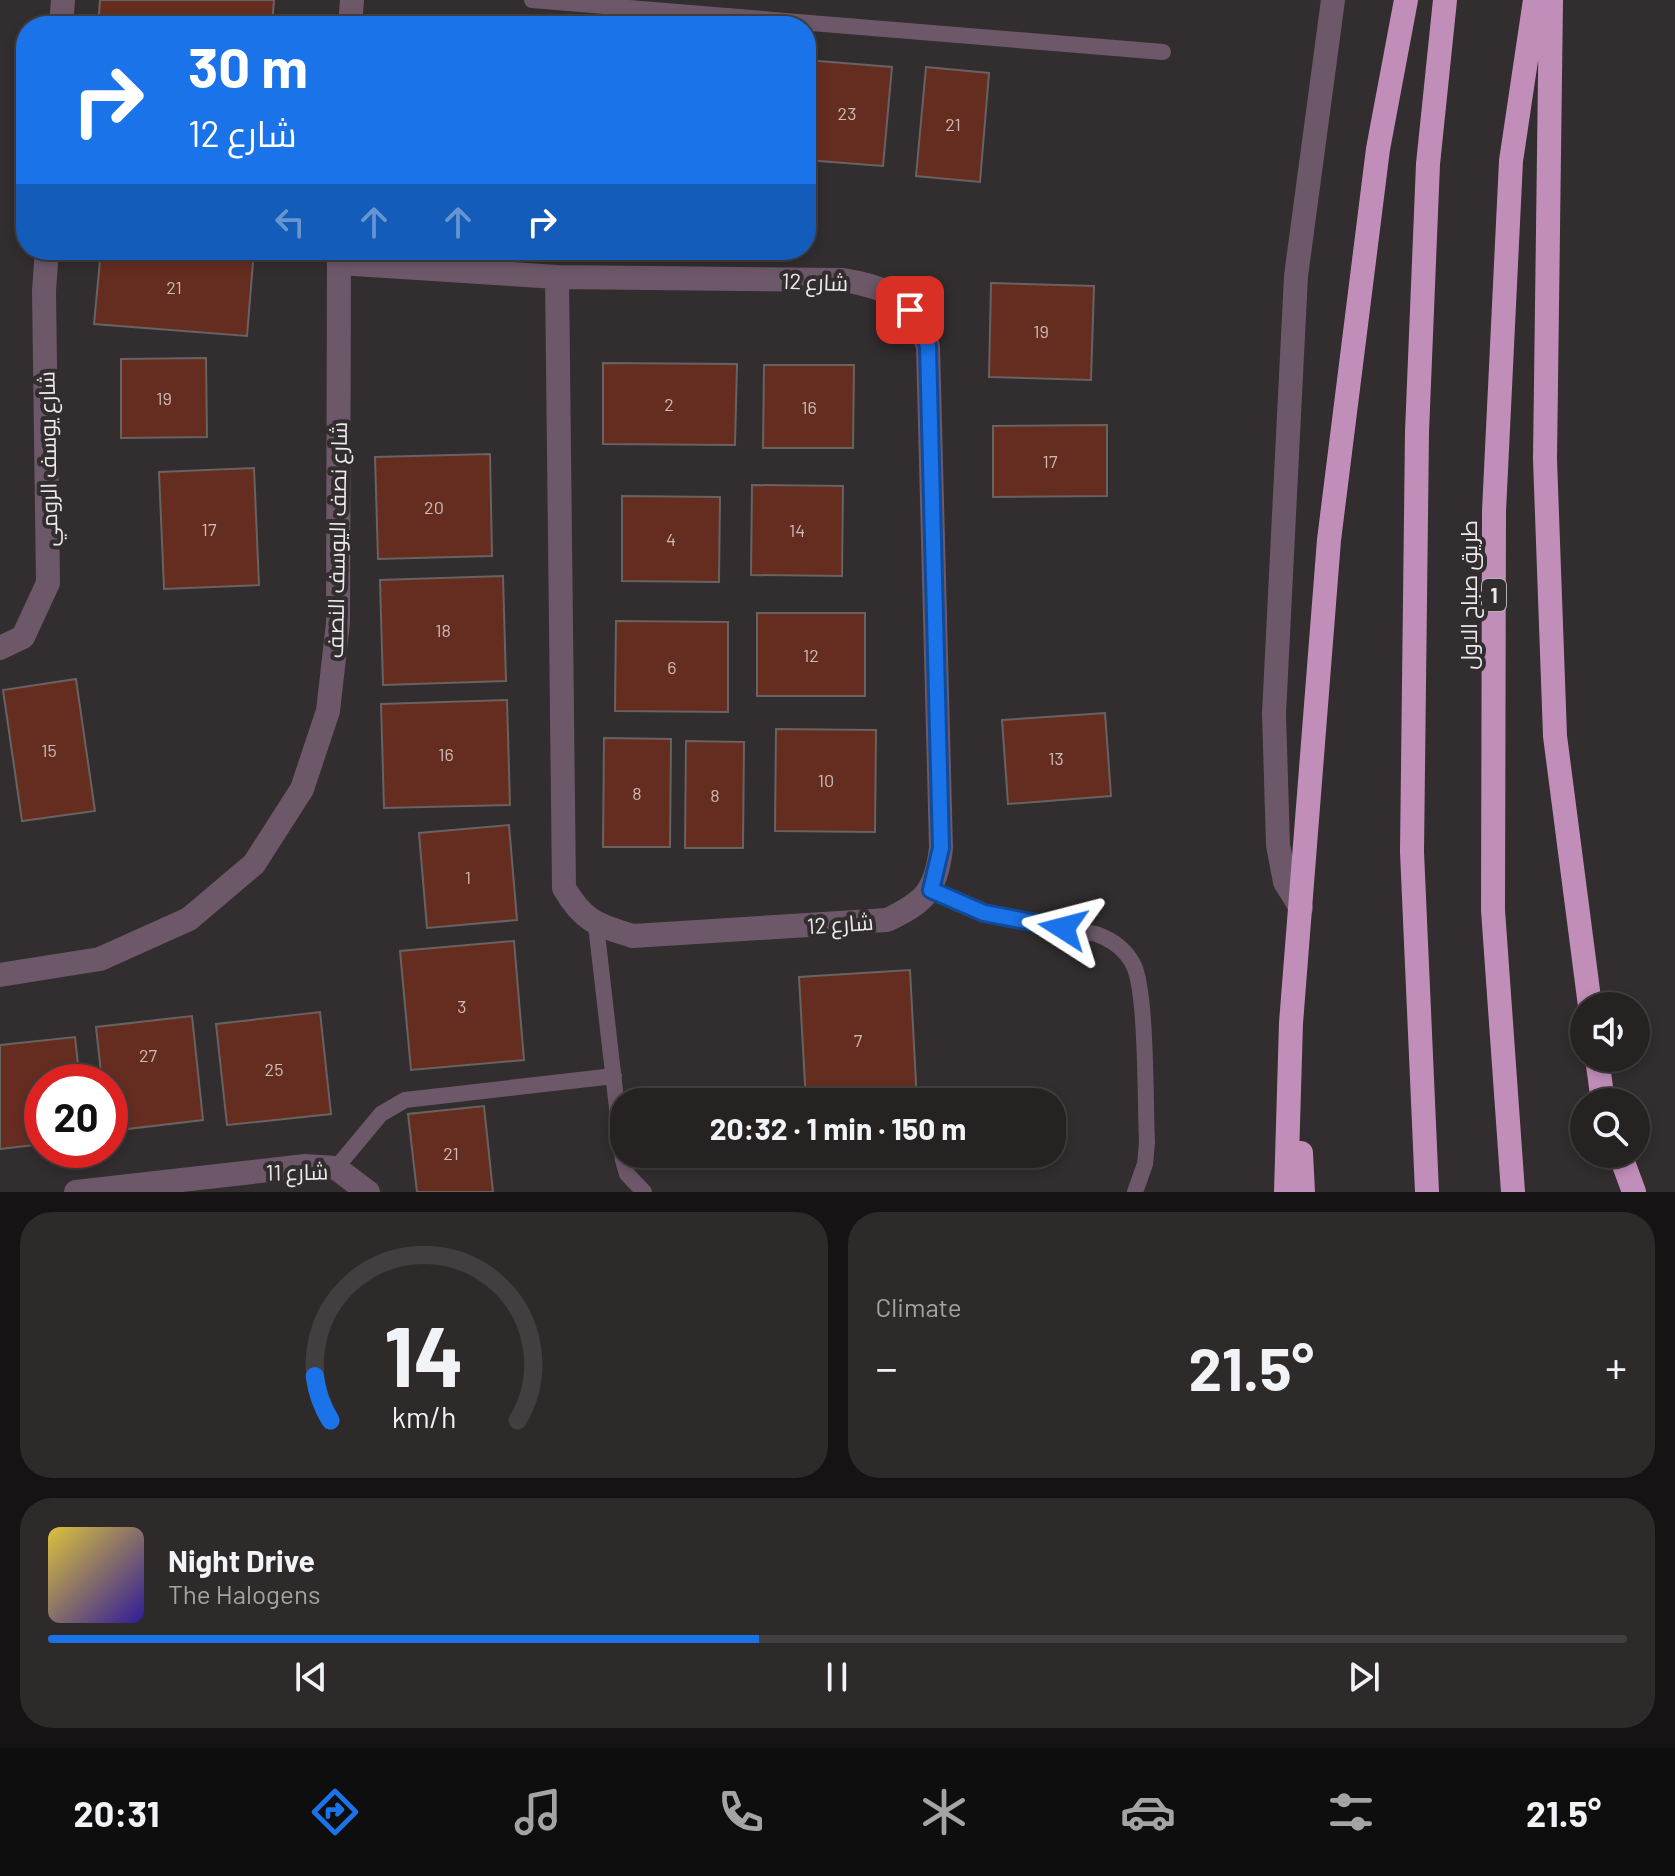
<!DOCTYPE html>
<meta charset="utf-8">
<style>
:root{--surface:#262222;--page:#2e2a2a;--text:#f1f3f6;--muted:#a4a4a5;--line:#423f40;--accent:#1a73e8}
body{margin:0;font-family:Barlow,Cairo,sans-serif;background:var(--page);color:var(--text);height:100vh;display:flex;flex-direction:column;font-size:30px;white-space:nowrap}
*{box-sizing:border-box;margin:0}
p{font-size:26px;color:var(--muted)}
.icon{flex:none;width:44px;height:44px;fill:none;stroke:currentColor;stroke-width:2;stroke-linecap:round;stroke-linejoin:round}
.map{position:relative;height:1192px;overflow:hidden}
.side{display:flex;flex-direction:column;gap:20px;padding:20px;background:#151313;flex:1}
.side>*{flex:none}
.top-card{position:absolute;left:16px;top:16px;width:800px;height:244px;border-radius:32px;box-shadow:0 4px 12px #0003,0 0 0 2px var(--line);background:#1a73e8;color:#fff;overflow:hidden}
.buttons{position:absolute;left:1570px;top:992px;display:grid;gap:16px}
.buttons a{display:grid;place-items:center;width:80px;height:80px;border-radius:50%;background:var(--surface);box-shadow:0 4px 12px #0003,0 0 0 2px var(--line);font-size:40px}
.speed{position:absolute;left:24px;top:1064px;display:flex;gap:16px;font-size:40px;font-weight:700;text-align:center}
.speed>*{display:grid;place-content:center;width:104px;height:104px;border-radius:50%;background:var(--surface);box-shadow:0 4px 12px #0003,0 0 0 2px var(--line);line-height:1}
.speed .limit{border:12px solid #d22;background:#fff;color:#111}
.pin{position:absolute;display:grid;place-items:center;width:68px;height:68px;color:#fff;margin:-34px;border-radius:16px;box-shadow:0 4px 12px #0006}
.me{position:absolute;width:88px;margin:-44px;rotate:279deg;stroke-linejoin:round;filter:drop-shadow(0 0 6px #0008)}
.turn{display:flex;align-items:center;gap:28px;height:168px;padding:0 40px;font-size:36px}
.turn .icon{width:104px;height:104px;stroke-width:2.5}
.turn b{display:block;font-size:56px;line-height:68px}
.lanes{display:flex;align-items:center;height:76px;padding:0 40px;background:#0003;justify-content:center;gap:40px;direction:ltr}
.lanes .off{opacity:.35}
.big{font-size:60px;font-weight:700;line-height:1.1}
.side .card{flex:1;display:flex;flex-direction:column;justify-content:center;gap:12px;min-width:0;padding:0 28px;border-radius:32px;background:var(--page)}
.side .dial{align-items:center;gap:0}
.dial svg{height:208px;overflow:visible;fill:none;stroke:var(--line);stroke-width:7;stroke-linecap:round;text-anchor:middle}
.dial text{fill:var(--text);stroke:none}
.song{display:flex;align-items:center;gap:24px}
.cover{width:96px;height:96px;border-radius:12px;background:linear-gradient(135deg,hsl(50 70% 55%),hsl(250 70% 35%))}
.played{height:8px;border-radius:4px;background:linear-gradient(90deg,var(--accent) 45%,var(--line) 45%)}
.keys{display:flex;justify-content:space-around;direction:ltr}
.heat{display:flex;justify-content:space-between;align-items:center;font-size:44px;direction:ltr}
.side .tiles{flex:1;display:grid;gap:20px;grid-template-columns:1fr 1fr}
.card:last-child{grid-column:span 2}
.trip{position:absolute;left:610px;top:1088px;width:456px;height:80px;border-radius:32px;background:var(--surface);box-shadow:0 4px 12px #0003,0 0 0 2px var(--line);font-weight:700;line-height:80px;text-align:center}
.dock{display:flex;height:128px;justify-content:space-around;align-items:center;background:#0f0e0e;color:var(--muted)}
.dock .icon{width:56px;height:56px}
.dock .current{color:var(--accent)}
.dock b{font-size:36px;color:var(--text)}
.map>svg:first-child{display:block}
</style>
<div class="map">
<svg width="1675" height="1192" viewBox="0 0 1675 1192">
<rect width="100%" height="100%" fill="#322d2e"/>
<path fill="#652d20" stroke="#686260" stroke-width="2" d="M100 0H274L272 26H98Z
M806 60 892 67 883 166 806 160Z
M926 67 989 73 980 182 916 176Z
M101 250H254L247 336 94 324Z
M991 283 1094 286 1091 380 989 377Z
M206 358 207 437 121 438V359Z
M603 363 737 364 735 445 603 444Z
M764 365H854L853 448H763Z
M1107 425V496L993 497V426Z
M490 454 492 556 378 559 375 457Z
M254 468 259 585 164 589 159 472Z
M752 485 843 486 842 576 751 575Z
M622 496 720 497 719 582 622 581Z
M503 576 506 681 383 685 380 580Z
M757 613H865V696H757Z
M616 621 728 622V712L615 711Z
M76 679 95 811 22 821 3 690Z
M507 700 510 805 384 808 381 704Z
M1105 713 1111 796 1008 804 1002 720Z
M776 729 876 730 875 832 775 831Z
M604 738 671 739 670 847H603Z
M686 741 744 742 743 848H685Z
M509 825 517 920 427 928 419 833Z
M514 941 524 1060 411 1070 400 951Z
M910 970 917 1102H806L799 977Z
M320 1012 331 1114 227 1125 216 1024Z
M192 1016 203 1120 110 1131V1082H102L96 1027Z
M75 1037 80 1082H42V1144L0 1149V1045Z
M484 1106 493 1192H417L408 1114Z"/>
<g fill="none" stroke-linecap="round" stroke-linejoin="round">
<path stroke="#6c5869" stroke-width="16" d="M532 0 1163 52
M931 890 984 913 1096 934C1113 940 1126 949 1134 966 1147 995 1145 1104 1147 1142L1145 1164 1135 1192
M596 925 623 1160 627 1174 644 1192
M336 1168 381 1114 405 1100 614 1076"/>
<path stroke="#6c5869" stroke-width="24" d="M61 26 63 0
M339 263 557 277 843 280C890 288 914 299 928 347L941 848C936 891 925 902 887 920L633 936C597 925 583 921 564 888L557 277
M0 648 23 637 48 583 44 291 47 250
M76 1192 305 1166 336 1168 368 1192"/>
<path stroke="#6c5869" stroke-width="24" d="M350 26 352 0
M1301 908 1285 882 1278 845 1274 714 1296 276 1333 0
M0 975 100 959 189 919 254 864 302 789 328 711 338 623 339 250"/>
<path stroke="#c18eba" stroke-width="24" d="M1551 0 1545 459 1555 736 1590 1006
M1597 1058 1603 1102
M1301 1153 1303 1192
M1620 1154 1634 1192
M1286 1192 1291 1023 1329 540 1378 149 1406 0
M1427 1192 1412 852 1417 432 1428 164 1445 0
M1513 1192 1493 910 1494 511 1511 161 1535 0"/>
</g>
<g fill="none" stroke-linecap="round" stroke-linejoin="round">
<g stroke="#114b97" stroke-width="20">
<path id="route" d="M910 310 921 322 928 347 941 848 931 890 984 913 1063 928"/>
</g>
<use href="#route" stroke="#1a73e8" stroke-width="14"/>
</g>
<g text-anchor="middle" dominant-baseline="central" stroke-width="8" stroke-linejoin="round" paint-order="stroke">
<g font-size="18" fill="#ccbbb8">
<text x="847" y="113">23</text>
<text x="953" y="124">21</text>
<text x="174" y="287">21</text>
<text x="1041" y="331">19</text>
<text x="164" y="398">19</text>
<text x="669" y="404">2</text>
<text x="809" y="407">16</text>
<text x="1050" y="461">17</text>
<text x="434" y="507">20</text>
<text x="209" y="529">17</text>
<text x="797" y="530">14</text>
<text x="671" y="539">4</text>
<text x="443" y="630">18</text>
<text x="811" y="655">12</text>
<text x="672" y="667">6</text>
<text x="49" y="750">15</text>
<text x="446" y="754">16</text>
<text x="1056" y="758">13</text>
<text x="826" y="780">10</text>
<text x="637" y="793">8</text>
<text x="715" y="795">8</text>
<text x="468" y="877">1</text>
<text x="462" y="1006">3</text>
<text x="858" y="1040">7</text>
<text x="148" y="1055">27</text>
<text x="274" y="1069">25</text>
<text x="451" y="1153">21</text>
</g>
<rect fill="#322d2e" stroke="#b6b1b2" stroke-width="2" x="1482" y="579" width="24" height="32" rx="6"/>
<g font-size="20" font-weight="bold" fill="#eeeaeb">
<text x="1494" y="595">1</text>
</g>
<g font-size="22" fill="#eeeaeb" stroke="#322d2e">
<text transform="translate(815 281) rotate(2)">شارع 12</text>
<text transform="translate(47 459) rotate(-91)">شارع يوسف الرومي</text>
<text transform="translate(336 540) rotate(-89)">شارع نصف اليوسف النصف</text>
<text transform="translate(1468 595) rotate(-90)">طريق صباح الاول</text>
<text transform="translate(840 923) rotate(-4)">شارع 12</text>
<text transform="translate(297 1171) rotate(-1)">شارع 11</text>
</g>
</g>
</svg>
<div class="buttons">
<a><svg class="icon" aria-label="sound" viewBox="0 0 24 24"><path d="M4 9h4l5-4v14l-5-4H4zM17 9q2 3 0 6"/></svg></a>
<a><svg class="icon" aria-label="search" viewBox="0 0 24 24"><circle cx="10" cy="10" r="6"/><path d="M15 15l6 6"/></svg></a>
</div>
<div class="speed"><div class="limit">20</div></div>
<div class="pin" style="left:910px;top:310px;background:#d93025"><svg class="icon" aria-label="arrive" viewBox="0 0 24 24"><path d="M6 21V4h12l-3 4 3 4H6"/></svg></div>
<svg class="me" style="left:1063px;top:928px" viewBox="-20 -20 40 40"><path d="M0-17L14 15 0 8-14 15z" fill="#1a73e8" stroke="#fff" stroke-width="4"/></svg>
<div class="trip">20:32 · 1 min · 150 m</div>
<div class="top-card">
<div class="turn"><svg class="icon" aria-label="right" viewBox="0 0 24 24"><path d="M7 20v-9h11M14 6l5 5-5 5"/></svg><div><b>30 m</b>شارع 12</div></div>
<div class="lanes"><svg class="icon off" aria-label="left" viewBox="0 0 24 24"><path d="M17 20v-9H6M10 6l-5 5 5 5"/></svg><svg class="icon off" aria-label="ahead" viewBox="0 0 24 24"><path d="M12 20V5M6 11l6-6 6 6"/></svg><svg class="icon off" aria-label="ahead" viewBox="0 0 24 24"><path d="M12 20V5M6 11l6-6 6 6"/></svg><svg class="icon" aria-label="right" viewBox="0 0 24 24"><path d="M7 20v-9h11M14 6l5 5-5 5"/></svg></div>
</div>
</div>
<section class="side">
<div class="tiles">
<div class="card dial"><svg viewBox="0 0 100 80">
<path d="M14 69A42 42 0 1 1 86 69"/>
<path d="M14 69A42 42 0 0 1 8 52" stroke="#1a73e8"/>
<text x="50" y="56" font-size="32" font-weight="700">14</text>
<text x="50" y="72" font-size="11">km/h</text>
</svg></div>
<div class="card"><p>Climate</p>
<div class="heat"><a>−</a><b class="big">21.5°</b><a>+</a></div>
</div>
<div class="card">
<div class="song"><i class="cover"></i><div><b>Night Drive</b><p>The Halogens</p></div></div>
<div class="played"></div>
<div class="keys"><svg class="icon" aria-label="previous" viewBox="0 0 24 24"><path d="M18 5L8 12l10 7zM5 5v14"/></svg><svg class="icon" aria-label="pause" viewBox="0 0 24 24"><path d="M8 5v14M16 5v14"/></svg><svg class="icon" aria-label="next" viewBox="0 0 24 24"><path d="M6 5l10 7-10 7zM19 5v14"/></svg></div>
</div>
</div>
</section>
<nav class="dock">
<b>20:31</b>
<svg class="icon current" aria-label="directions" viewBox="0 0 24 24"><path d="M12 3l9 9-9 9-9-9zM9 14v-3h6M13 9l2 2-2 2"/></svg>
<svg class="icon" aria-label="music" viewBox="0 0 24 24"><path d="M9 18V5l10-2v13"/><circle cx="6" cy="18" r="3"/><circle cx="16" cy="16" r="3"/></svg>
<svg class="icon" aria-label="phone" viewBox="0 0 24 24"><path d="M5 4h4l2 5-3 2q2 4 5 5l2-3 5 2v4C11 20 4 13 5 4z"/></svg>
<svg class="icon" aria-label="climate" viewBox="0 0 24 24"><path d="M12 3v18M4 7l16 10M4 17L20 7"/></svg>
<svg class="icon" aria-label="car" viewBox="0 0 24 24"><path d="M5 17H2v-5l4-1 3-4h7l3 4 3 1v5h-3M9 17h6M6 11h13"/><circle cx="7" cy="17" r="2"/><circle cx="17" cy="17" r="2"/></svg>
<svg class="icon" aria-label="filters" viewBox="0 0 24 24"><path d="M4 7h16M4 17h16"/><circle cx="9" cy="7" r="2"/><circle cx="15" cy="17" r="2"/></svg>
<b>21.5°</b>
</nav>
